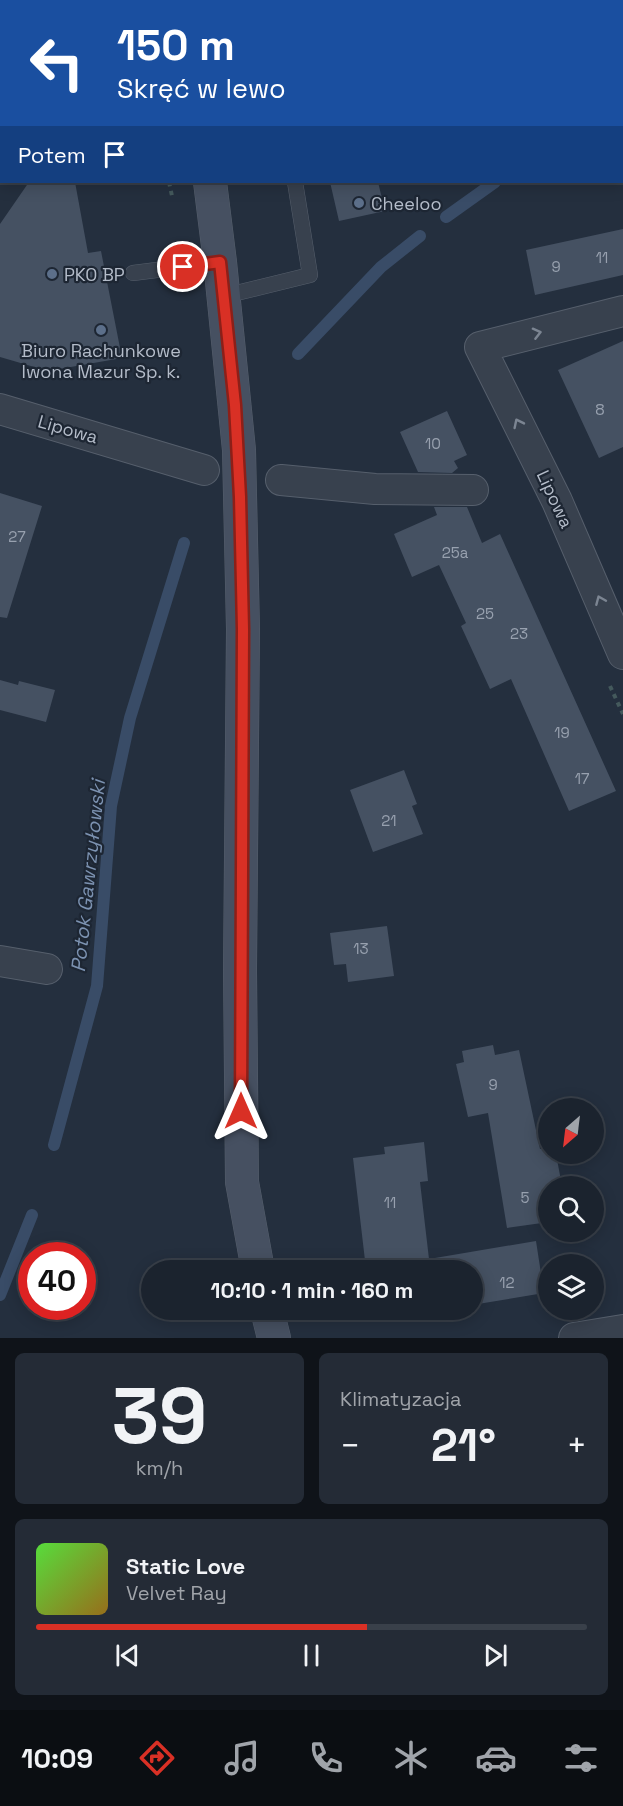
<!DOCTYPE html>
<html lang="pl">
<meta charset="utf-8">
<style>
:root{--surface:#1b232e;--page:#242b36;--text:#f1f3f6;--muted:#a0a4aa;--line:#39404a;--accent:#d93025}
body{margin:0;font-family:"Space Grotesk",sans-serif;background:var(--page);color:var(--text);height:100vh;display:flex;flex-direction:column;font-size:22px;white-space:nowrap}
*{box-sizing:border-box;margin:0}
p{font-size:20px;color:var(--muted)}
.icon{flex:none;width:33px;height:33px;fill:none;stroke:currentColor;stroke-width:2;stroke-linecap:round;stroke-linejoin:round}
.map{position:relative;height:1338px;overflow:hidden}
.sheet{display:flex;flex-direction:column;gap:15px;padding:15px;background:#0f1319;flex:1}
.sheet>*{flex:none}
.hud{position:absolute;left:0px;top:0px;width:624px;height:183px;box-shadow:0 3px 15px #0003,0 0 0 2px var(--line);background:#1a4fa0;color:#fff;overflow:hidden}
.needle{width:39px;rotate:208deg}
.controls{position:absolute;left:538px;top:1098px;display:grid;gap:12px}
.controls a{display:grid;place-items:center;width:66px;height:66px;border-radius:50%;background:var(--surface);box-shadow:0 3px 15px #0003,0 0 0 2px var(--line);font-size:30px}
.speed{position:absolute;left:18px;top:1242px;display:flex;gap:12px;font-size:30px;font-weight:700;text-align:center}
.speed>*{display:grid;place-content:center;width:78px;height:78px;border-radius:50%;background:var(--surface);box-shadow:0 3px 15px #0003,0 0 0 2px var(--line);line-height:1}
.speed .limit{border:9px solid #d22;background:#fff;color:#111}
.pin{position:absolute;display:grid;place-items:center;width:51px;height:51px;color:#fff;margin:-26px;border:3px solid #fff;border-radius:50%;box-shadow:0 2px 6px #0007}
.me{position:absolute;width:66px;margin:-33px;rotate:0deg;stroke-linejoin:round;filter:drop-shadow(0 0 4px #0008)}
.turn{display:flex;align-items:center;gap:21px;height:126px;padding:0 18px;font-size:27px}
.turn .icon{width:78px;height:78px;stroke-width:2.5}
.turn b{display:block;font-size:42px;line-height:51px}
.then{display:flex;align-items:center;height:57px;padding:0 18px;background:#0003;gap:12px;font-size:22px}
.big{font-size:45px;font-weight:600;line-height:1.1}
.sheet .card{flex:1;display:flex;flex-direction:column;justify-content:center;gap:9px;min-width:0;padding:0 21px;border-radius:9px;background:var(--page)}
.sheet .dial{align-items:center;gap:0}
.dial b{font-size:78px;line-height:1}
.song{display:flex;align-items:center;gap:18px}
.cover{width:72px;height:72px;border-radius:9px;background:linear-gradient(135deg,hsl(110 70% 55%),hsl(40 70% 35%))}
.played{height:6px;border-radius:3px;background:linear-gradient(90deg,var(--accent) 60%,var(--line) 60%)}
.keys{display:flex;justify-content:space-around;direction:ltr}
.heat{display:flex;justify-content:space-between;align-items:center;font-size:33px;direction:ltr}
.sheet .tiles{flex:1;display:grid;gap:15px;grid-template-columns:1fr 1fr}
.card:last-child{grid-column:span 2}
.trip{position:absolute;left:141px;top:1260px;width:342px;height:60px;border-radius:30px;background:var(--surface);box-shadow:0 3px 15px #0003,0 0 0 2px var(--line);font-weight:600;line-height:60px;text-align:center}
.tab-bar{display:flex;height:96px;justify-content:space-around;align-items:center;background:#0b0e12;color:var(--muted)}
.tab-bar .icon{width:42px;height:42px}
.tab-bar .current{color:var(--accent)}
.tab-bar b{font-size:27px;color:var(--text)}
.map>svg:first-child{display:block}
</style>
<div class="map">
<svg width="623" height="1338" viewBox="0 0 623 1338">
<rect width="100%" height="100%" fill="#242f3e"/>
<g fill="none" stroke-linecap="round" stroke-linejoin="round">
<path stroke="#394c67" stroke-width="12" d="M622 85H623
M446 217 495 182
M298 354 381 267 420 236
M54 1145 97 986 111 806 130 718 184 543
M0 1295 32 1215"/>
</g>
<path fill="#455162" d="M29 182H75L88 253 101 251 122 358 48 371 0 357V224Z
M330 182H378L385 211 339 221Z
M623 229V275L535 295 526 250Z
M623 341V447L599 458 558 370Z
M447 411 467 455 454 461 458 468 452 473 418 472 400 432Z
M0 493 42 506 7 618 0 617Z
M434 507H467L482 543 500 534 616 791 569 811 511 679 490 689 461 626 466 623 439 565 412 577 394 534 437 515Z
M0 680 18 685 19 681 55 690 46 722 0 710Z
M404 770 417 804 412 806 423 834 373 852 350 790Z
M387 926 394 976 348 982 346 964 334 965 330 933Z
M493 1045 495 1055 519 1050 540 1149 549 1148V1154H556L562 1186H549V1222L507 1228 488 1113 468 1117 456 1064 464 1062 462 1051Z
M424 1142 428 1181 420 1182 429 1259 536 1241 544 1293 472 1305V1270H363L366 1269 353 1158 385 1154 384 1147Z
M370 1310H443L372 1321Z"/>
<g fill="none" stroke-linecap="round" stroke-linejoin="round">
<g stroke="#565f6c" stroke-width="16">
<path id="lane" d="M133 273 220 262
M224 296 310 275 295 182"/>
</g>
<g stroke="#565f6c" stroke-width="32">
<path id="street" d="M623 311 480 347 557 501 623 654
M0 409 204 470
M281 480 375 489 473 490
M0 961 47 969
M574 1338 623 1330"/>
</g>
<g stroke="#565f6c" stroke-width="34">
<path id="secondary" d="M150 0 151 2
M187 0V2
M210 182 220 262 239 450 243 629 240 970 242 1182 258 1270
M267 1310 274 1338"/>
</g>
<path stroke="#44595c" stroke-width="4" stroke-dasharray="4.5 4.5" stroke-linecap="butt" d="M169 182 172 196
M610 686 623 714"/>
<use href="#lane" stroke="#38414e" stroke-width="15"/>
<use href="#street" stroke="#38414e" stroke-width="30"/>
<use href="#secondary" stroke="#465061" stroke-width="33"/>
</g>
<defs><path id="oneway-chevron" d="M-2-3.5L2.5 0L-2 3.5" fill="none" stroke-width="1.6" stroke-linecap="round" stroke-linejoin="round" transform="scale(1.5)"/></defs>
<g stroke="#7c8592">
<use href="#oneway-chevron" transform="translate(537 333) rotate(-14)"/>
<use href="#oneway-chevron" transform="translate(518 423) rotate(-116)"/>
<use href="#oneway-chevron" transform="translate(600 600) rotate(-113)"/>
</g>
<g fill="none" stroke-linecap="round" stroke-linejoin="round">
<g stroke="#8d1f18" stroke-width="15">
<path id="route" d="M183 267 220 262 235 405 240 497 243 629 241 1111"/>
</g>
<use href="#route" stroke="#d93025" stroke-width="10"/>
</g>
<g fill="#5c6f8a" stroke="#1d2633" stroke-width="2">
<circle cx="359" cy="203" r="6"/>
<circle cx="52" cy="274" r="6"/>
<circle cx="101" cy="330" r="6"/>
</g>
<g text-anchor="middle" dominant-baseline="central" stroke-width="4.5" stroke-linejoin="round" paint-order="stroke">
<g font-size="15" fill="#98a1af">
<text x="602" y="257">11</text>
<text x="556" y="266">9</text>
<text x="600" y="409">8</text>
<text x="433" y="443">10</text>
<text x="17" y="536">27</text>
<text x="455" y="552">25a</text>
<text x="485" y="613">25</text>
<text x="519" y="633">23</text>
<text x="562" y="732">19</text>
<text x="582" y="778">17</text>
<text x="389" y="820">21</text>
<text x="361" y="948">13</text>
<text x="493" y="1084">9</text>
<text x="525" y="1197">5</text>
<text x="390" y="1202">11</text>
<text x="507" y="1282">12</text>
</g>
<g font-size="18" fill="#b4bcc9" stroke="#1d2633" text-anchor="start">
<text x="371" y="203">Cheeloo</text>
<text x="64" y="274">PKO BP</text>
<text x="101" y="350" text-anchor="middle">Biuro Rachunkowe<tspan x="101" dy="21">Iwona Mazur Sp. k.</tspan></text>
</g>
<g font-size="18" fill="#b4bcc9" stroke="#1d2633">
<text transform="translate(68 429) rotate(16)">Lipowa</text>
<text transform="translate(555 499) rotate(65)">Lipowa</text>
</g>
<g font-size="20" font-style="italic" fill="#7c92b1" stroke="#1d2633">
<text transform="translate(88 876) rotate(-84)">Potok Gawrzyłowski</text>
</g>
</g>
</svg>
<div class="controls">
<a><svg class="needle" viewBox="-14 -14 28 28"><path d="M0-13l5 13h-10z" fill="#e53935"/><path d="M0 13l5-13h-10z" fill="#a0a4aa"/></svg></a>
<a><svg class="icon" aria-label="search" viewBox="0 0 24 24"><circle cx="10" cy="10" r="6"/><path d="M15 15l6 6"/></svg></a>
<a><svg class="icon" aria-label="layers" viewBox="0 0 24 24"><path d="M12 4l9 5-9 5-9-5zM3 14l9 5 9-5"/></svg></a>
</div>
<div class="speed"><div class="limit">40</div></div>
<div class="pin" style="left:183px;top:267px;background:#d93025"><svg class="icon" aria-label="arrive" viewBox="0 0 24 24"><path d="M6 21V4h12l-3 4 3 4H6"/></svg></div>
<svg class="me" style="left:241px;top:1111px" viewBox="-20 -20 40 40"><path d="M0-17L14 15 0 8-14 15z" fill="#d93025" stroke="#fff" stroke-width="4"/></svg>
<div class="trip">10:10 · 1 min · 160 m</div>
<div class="hud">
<div class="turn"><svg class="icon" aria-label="left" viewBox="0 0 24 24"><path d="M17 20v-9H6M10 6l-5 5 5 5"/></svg><div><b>150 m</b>Skręć w lewo</div></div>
<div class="then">Potem<svg class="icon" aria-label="arrive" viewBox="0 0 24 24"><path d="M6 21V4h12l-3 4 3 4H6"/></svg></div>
</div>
</div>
<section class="sheet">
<div class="tiles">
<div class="card dial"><b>39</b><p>km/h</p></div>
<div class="card"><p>Klimatyzacja</p>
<div class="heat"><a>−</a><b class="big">21°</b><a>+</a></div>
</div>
<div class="card">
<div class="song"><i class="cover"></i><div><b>Static Love</b><p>Velvet Ray</p></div></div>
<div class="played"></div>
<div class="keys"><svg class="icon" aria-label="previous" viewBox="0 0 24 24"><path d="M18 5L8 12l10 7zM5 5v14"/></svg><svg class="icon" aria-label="pause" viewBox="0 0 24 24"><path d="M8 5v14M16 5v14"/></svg><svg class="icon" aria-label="next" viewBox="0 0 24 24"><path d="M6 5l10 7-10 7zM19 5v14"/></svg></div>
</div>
</div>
</section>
<nav class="tab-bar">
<b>10:09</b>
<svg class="icon current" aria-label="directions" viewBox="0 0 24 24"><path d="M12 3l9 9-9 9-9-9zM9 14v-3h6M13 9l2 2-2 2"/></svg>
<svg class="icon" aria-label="music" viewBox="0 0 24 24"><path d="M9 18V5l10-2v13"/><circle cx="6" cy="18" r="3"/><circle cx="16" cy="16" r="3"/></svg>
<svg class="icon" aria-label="phone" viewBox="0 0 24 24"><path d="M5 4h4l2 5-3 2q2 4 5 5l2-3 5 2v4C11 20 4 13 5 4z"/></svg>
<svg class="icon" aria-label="climate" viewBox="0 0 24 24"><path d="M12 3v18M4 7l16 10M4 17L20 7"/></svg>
<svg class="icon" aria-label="car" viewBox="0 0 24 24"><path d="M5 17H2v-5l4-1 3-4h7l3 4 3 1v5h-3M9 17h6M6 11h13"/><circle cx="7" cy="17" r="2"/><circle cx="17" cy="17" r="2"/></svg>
<svg class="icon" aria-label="filters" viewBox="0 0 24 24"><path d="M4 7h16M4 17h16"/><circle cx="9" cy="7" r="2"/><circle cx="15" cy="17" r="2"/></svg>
</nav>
